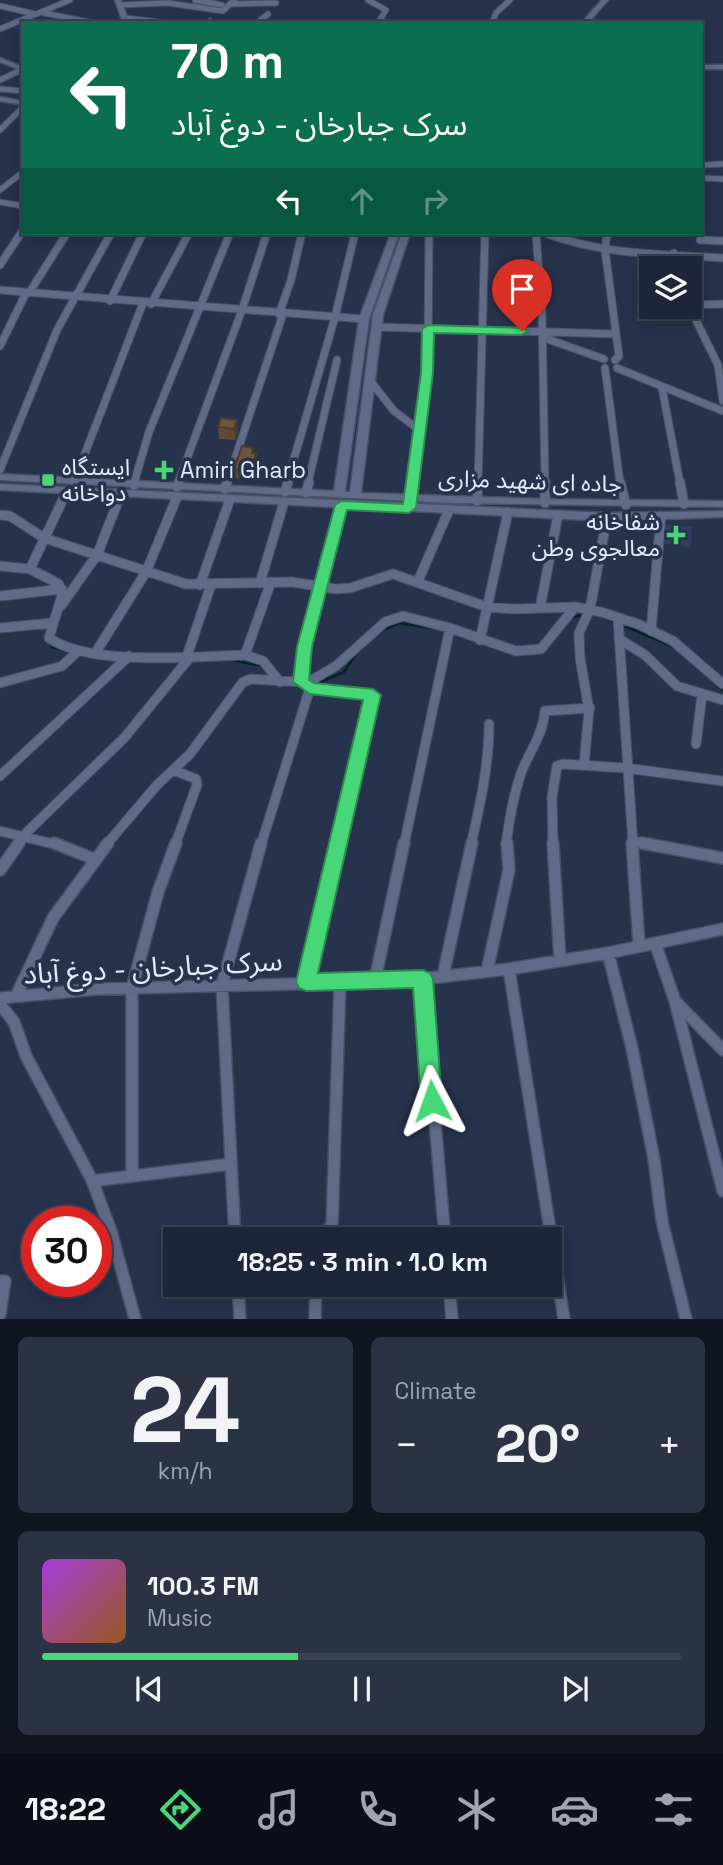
<!DOCTYPE html>
<meta charset="utf-8">
<style>
:root{--surface:#1d2639;--page:#2a3244;--text:#f1f3f6;--muted:#a0a5ae;--line:#3b4353;--accent:#47d779}
body{margin:0;font-family:"Space Grotesk","Noto Sans Arabic",sans-serif;background:var(--page);color:var(--text);height:100vh;display:flex;flex-direction:column;font-size:26px;white-space:nowrap}
*{box-sizing:border-box;margin:0}
p{font-size:23px;color:var(--muted)}
.icon{flex:none;width:38px;height:38px;fill:none;stroke:currentColor;stroke-width:2;stroke-linecap:round;stroke-linejoin:round}
.map{position:relative;height:1319px;overflow:hidden}
.drawer{display:flex;flex-direction:column;gap:18px;padding:18px;background:#10151f;flex:1}
.drawer>*{flex:none}
.guide{position:absolute;left:21px;top:21px;width:682px;height:214px;border-radius:0px;box-shadow:0 4px 18px #0003,0 0 0 2px var(--line);background:#0b6e4f;color:#fff;overflow:hidden}
.tools{position:absolute;left:639px;top:256px;display:grid;gap:14px}
.tools a{display:grid;place-items:center;width:63px;height:63px;border-radius:0px;background:var(--surface);box-shadow:0 4px 18px #0003,0 0 0 2px var(--line);font-size:35px}
.speed{position:absolute;left:21px;top:1206px;display:flex;gap:14px;font-size:35px;font-weight:700;text-align:center}
.speed>*{display:grid;place-content:center;width:91px;height:91px;border-radius:50%;background:var(--surface);box-shadow:0 4px 18px #0003,0 0 0 2px var(--line);line-height:1}
.speed .limit{border:10px solid #d22;background:#fff;color:#111}
.pin{position:absolute;display:grid;place-items:center;width:60px;height:60px;color:#fff;margin:-72px -30px;border-radius:50% 50% 50% 0;rotate:-45deg;box-shadow:0 0 7px #0007}
.pin .icon{rotate:45deg}
.me{position:absolute;width:77px;margin:-38px;rotate:356deg;stroke-linejoin:round;filter:drop-shadow(0 0 5px #0008)}
.turn{display:flex;align-items:center;gap:24px;height:147px;padding:0 35px;font-size:32px}
.turn .icon{width:91px;height:91px;stroke-width:2.5}
.turn b{display:block;font-size:49px;line-height:60px}
.lanes{display:flex;align-items:center;height:66px;padding:0 35px;background:#0003;justify-content:center;gap:35px;direction:ltr}
.lanes .off{opacity:.35}
.big{font-size:52px;font-weight:800;line-height:1.1}
.drawer .widget{flex:1;display:flex;flex-direction:column;justify-content:center;gap:10px;min-width:0;padding:0 24px;border-radius:10px;background:var(--page)}
.drawer .dial{align-items:center;gap:0}
.dial b{font-size:91px;line-height:1}
.song{display:flex;align-items:center;gap:21px}
.cover{width:84px;height:84px;border-radius:10px;background:linear-gradient(135deg,hsl(280 70% 55%),hsl(30 70% 35%))}
.played{height:7px;border-radius:4px;background:linear-gradient(90deg,var(--accent) 40%,var(--line) 40%)}
.keys{display:flex;justify-content:space-around;direction:ltr}
.heat{display:flex;justify-content:space-between;align-items:center;font-size:38px;direction:ltr}
.drawer .tiles{flex:1;display:grid;gap:18px;grid-template-columns:1fr 1fr}
.widget:last-child{grid-column:span 2}
.trip{position:absolute;left:163px;top:1227px;width:399px;height:70px;border-radius:0px;background:var(--surface);box-shadow:0 4px 18px #0003,0 0 0 2px var(--line);font-weight:800;line-height:70px;text-align:center}
.dock{display:flex;height:112px;justify-content:space-around;align-items:center;background:#0c0f17;color:var(--muted)}
.dock .icon{width:49px;height:49px}
.dock .current{color:var(--accent)}
.dock b{font-size:32px;color:var(--text)}
.map>svg:first-child{display:block}
</style>
<div class="map">
<svg width="723" height="1319" viewBox="0 0 723 1319">
<rect width="100%" height="100%" fill="#27324c"/>
<path fill="#303d5c" d="M662 523 692 527 691 548 660 543Z"/>
<g fill="none" stroke-linecap="round" stroke-linejoin="round">
<path stroke="#022226" stroke-width="2.5" d="M602 617 616 622
M569 618 583 615
M622 625 674 647
M381 631 399 623 431 628
M49 641 52 647 72 653
M79 655 113 660
M232 660 261 666 265 670
M705 674 723 690
M313 685 344 672 356 654
M289 686H303"/>
<g stroke="#475066" stroke-width="7">
<path id="minor-far3" d="M195 0 222 5
M368 0 386 10 378 23
M230 4 276 3
M120 5 168 3 223 11 234 0
M0 6 35 14
M44 13 94 23
M126 18 168 23
M380 21 392 23
M208 23 210 21
M257 23 268 14
M492 23 496 13 510 0
M0 29 70 0
M0 80 23 69
M0 89 23 91
M0 130 23 107
M702 165 723 164
M702 178 723 179
M0 190 23 172
M0 202 23 206"/>
</g>
<g stroke="#475066" stroke-width="9">
<path id="minor-far2" d="M536 233 542 314 545 483
M545 233C602 255 662 254 723 258
M607 233 605 250 619 356 615 360
M700 240 723 241
M674 253 678 268
M0 265 23 230
M0 290 364 319
M29 293 67 233
M110 301 143 233
M151 304 189 233
M690 305 723 304
M689 306 718 365 723 401
M279 314 291 280 302 233
M376 327 615 334
M542 332 550 340 604 359
M0 346 26 293
M605 368 620 483
M617 368 723 411
M369 379 394 411 418 429 412 483
M662 388 680 483
M418 429 428 349 429 233
M0 470 57 330 111 233
M74 482 143 303
M134 483 149 432 230 233
M178 483 242 310 267 233
M227 483 283 314
M287 483 335 317 355 233
M308 483 337 360
M478 483 485 233"/>
</g>
<g stroke="#475066" stroke-width="11">
<path id="minor-far1" d="M545 482V503
M620 482 626 505
M680 482 684 504
M134 485 135 482
M177 487 179 482
M225 489 227 482
M285 492 288 482
M306 493 309 482
M477 501 478 482
M409 508 412 482
M0 515 10 516 44 538 186 584 292 582 336 589 350 588 393 574 487 607 513 609 576 607 601 612 638 624 673 641 723 684
M0 566 30 569 59 584 62 595 49 638C91 667 194 656 245 655L263 661 280 682
M30 569 67 491
M418 581 449 510
M260 583 284 502
M200 585 230 499
M0 596 62 589
M61 606 97 555 121 494
M540 608 558 515
M618 618 633 845
M0 628 52 623
M651 631 661 516
M619 639 645 655 677 686 723 700
M480 640 508 512
M96 652 146 572 177 497
M245 655 271 582
M187 656 211 585
M301 682 304 647 342 505
M0 683 62 666 77 652
M305 684 336 666 385 622 403 616 450 628 516 651 541 649 575 607
M696 744 702 695
M584 765 589 710 580 658 579 633 590 609 607 517
M173 770 196 779 197 785 175 845
M0 776 129 656
M0 831 58 845
M633 841 652 845
M18 845 25 834 125 737 191 656
M106 845 157 785 190 754 243 682 251 679 301 682 310 688 373 695 338 845
M261 845 310 688
M404 845 450 628
M471 845C480 805 489 765 489 724
M506 845C509 820 513 797 521 773 529 752 543 735 545 711L590 708
M553 845 552 797 557 766 563 764 626 768 723 781"/>
</g>
<g stroke="#475066" stroke-width="14">
<path id="minor" d="M54 843 94 859
M553 843 560 960
M632 843 639 944
M642 843 723 858
M0 870 19 843
M655 943 675 1001 723 1191
M608 953 632 1048 654 1159 662 1221 686 1319
M509 969 564 1319
M487 971 509 870 507 843
M443 976 472 843
M423 979 445 1239
M375 980 404 843
M306 982 339 843
M16 996 53 918 108 843
M0 998 97 989 403 981 509 969 608 953 723 929
M676 1002 723 1050
M0 1004 14 1022 26 1056 92 1180 111 1231 135 1319
M132 1174V988L158 892 176 843
M92 1181 231 1164
M235 1239 222 985 261 843
M315 1239 332 1226 340 982
M0 1281H5L0 1314
M238 1284 240 1319
M449 1284 452 1319
M315 1319 316 1284"/>
</g>
<g stroke="#475066" stroke-width="3">
<path id="tertiary" d="M115 0H121L129 23H123Z
M0 58 23 67V71L0 62Z
M702 65H723V69H702Z
M0 97 23 101V105L0 101Z"/>
</g>
<g stroke="#475066" stroke-width="3">
<path id="secondary" d="M602 0H608L588 23H581Z
M391 233H399L369 319 345 492H350L373 315 402 233H410L383 315 361 493 542 499 723 501V507L452 503 0 480V474L334 491 359 319Z
M0 484 607 513 723 511V517L607 521 0 490Z"/>
</g>
<use href="#minor-far3" stroke="#5f6b88" stroke-width="5"/>
<use href="#minor-far2" stroke="#5f6b88" stroke-width="7"/>
<use href="#minor-far1" stroke="#5f6b88" stroke-width="9"/>
<use href="#minor" stroke="#5f6b88" stroke-width="11"/>
<use href="#tertiary" fill="#5f6b88" fill-rule="evenodd"/>
<use href="#secondary" fill="#5f6b88" fill-rule="evenodd"/>
</g>
<path fill="#5d4b34" d="M221 418 238 432 235 440 219 439 218 427Z
M254 453H256L257 462 252 480 235 478 234 469Z"/>
<path fill="#4c3d2a" d="M237 420 238 432 235 440 234 429Z
M256 453 257 462 252 480 251 471Z"/>
<path fill="#6c573c" stroke="#4c3d2a" stroke-width="2" d="M221 418 237 420 234 429 218 427Z
M242 446 253 448 252 453H256L251 471 234 469Z"/>
<path fill="#47d779" stroke="#2e8c4f" stroke-width="2" d="M428 325 522 328 528 331 522 335 434 333 433 373 416 508 409 513 347 510 312 647 309 680 314 683 373 689 381 695 318 973 423 970 430 973 433 979 442 1101 439 1108 432 1111 424 1108 421 1101 413 988 306 991 299 988 296 982 363 700 310 694 293 682 297 647 335 505 342 501 403 504 421 373 422 329Z"/>
<g fill="#47d779" stroke="#27324c" stroke-width="2.5">
<path d="M160.5 459.5h7v7h7v7h-7v7h-7v-7h-7v-7h7z"/>
<rect x="41" y="473" width="14" height="14" rx="3.5"/>
<path d="M672.5 524.5h7v7h7v7h-7v7h-7v-7h-7v-7h7z"/>
</g>
<g text-anchor="middle" dominant-baseline="central" stroke-width="7" stroke-linejoin="round" paint-order="stroke">
<g font-size="23" fill="#e4ebfc" stroke="#27324c" text-anchor="start">
<text x="62" y="467">ایستگاه<tspan x="62" dy="26">دواخانه</tspan></text>
<text x="180" y="470">Amiri Gharb</text>
<text x="660" y="522" text-anchor="end">شفاخانه<tspan x="660" dy="26">معالجوی وطن</tspan></text>
</g>
<g font-size="23" fill="#e4ebfc" stroke="#27324c">
<text transform="translate(530 481) rotate(2)">جاده ای شهید مزاری</text>
</g>
<g font-size="28" fill="#e4ebfc" stroke="#27324c">
<text transform="translate(153 967) rotate(-3)">سرک جبارخان - دوغ آباد</text>
</g>
</g>
</svg>
<div class="tools">
<a><svg class="icon" aria-label="layers" viewBox="0 0 24 24"><path d="M12 4l9 5-9 5-9-5zM3 14l9 5 9-5"/></svg></a>
</div>
<div class="speed"><div class="limit">30</div></div>
<div class="pin" style="left:522px;top:331px;background:#d93025"><svg class="icon" aria-label="arrive" viewBox="0 0 24 24"><path d="M6 21V4h12l-3 4 3 4H6"/></svg></div>
<svg class="me" style="left:432px;top:1101px" viewBox="-20 -20 40 40"><path d="M0-17L14 15 0 8-14 15z" fill="#47d779" stroke="#fff" stroke-width="4"/></svg>
<div class="trip">18:25 · 3 min · 1.0 km</div>
<div class="guide">
<div class="turn"><svg class="icon" aria-label="left" viewBox="0 0 24 24"><path d="M17 20v-9H6M10 6l-5 5 5 5"/></svg><div><b>70 m</b>سرک جبارخان - دوغ آباد</div></div>
<div class="lanes"><svg class="icon" aria-label="left" viewBox="0 0 24 24"><path d="M17 20v-9H6M10 6l-5 5 5 5"/></svg><svg class="icon off" aria-label="ahead" viewBox="0 0 24 24"><path d="M12 20V5M6 11l6-6 6 6"/></svg><svg class="icon off" aria-label="right" viewBox="0 0 24 24"><path d="M7 20v-9h11M14 6l5 5-5 5"/></svg></div>
</div>
</div>
<section class="drawer">
<div class="tiles">
<div class="widget dial"><b>24</b><p>km/h</p></div>
<div class="widget"><p>Climate</p>
<div class="heat"><a>−</a><b class="big">20°</b><a>+</a></div>
</div>
<div class="widget">
<div class="song"><i class="cover"></i><div><b>100.3 FM</b><p>Music</p></div></div>
<div class="played"></div>
<div class="keys"><svg class="icon" aria-label="previous" viewBox="0 0 24 24"><path d="M18 5L8 12l10 7zM5 5v14"/></svg><svg class="icon" aria-label="pause" viewBox="0 0 24 24"><path d="M8 5v14M16 5v14"/></svg><svg class="icon" aria-label="next" viewBox="0 0 24 24"><path d="M6 5l10 7-10 7zM19 5v14"/></svg></div>
</div>
</div>
</section>
<nav class="dock">
<b>18:22</b>
<svg class="icon current" aria-label="directions" viewBox="0 0 24 24"><path d="M12 3l9 9-9 9-9-9zM9 14v-3h6M13 9l2 2-2 2"/></svg>
<svg class="icon" aria-label="music" viewBox="0 0 24 24"><path d="M9 18V5l10-2v13"/><circle cx="6" cy="18" r="3"/><circle cx="16" cy="16" r="3"/></svg>
<svg class="icon" aria-label="phone" viewBox="0 0 24 24"><path d="M5 4h4l2 5-3 2q2 4 5 5l2-3 5 2v4C11 20 4 13 5 4z"/></svg>
<svg class="icon" aria-label="climate" viewBox="0 0 24 24"><path d="M12 3v18M4 7l16 10M4 17L20 7"/></svg>
<svg class="icon" aria-label="car" viewBox="0 0 24 24"><path d="M5 17H2v-5l4-1 3-4h7l3 4 3 1v5h-3M9 17h6M6 11h13"/><circle cx="7" cy="17" r="2"/><circle cx="17" cy="17" r="2"/></svg>
<svg class="icon" aria-label="filters" viewBox="0 0 24 24"><path d="M4 7h16M4 17h16"/><circle cx="9" cy="7" r="2"/><circle cx="15" cy="17" r="2"/></svg>
</nav>
